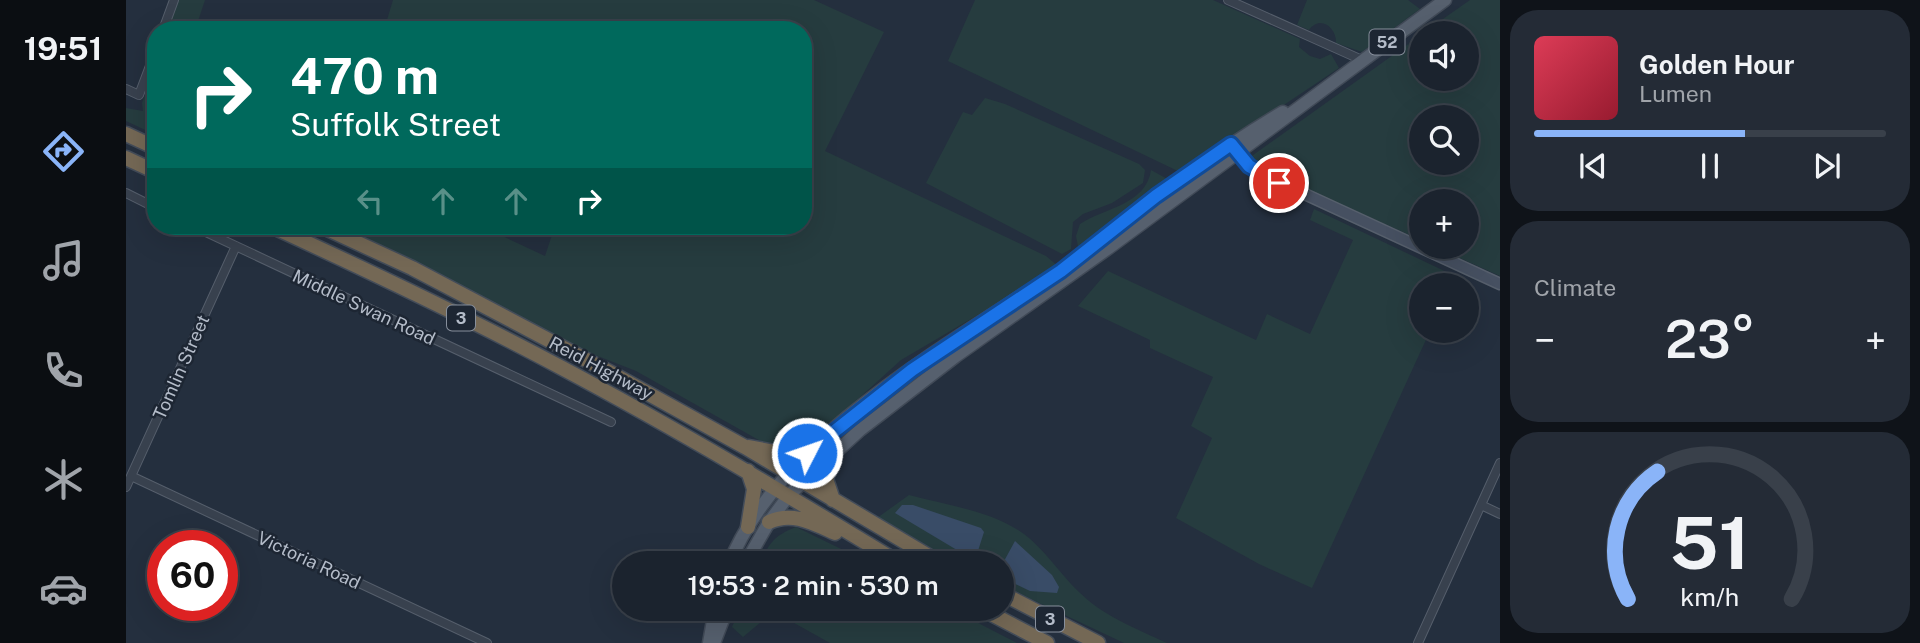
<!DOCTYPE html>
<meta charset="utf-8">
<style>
:root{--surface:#1b232e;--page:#242b36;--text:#f1f3f6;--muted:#a0a4aa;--line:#39404a;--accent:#8ab4f8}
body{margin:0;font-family:"Public Sans",sans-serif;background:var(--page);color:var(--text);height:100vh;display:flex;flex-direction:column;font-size:26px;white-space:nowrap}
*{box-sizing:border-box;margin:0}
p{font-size:23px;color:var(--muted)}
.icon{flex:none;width:38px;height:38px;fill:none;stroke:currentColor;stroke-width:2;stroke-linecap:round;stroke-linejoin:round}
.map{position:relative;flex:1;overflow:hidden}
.side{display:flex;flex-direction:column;gap:10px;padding:10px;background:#0f1319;width:420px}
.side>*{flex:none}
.top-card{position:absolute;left:21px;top:21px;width:665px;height:214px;border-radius:28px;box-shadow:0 7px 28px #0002,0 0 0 2px var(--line);background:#00695c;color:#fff;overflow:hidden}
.controls{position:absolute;left:1283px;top:21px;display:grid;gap:14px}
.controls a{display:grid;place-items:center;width:70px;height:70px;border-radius:50%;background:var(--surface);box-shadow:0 7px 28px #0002,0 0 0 2px var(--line);font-size:35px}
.speed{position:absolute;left:21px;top:530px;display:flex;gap:14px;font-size:35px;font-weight:700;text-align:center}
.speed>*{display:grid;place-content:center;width:91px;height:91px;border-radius:50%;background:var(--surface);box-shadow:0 7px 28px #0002,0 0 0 2px var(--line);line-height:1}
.speed .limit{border:10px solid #d22;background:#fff;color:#111}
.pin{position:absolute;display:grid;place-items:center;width:60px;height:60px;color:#fff;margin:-30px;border:4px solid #fff;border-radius:50%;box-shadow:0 2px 7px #0007}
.me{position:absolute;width:77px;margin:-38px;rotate:49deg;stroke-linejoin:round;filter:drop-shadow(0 0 5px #0008)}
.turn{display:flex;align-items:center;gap:24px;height:147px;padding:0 28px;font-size:32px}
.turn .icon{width:91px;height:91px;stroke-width:2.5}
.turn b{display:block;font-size:49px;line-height:60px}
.lanes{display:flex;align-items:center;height:66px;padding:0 28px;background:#0003;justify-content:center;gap:35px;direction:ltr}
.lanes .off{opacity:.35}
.big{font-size:52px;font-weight:600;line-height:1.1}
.side .tile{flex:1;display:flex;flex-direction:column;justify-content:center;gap:10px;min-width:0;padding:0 24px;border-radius:28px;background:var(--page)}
.side .dial{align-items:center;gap:0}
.dial svg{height:182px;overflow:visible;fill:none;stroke:var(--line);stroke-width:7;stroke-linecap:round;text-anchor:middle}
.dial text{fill:var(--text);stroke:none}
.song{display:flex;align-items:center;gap:21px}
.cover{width:84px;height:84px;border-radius:10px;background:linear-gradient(135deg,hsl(350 70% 55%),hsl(350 70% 35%))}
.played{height:7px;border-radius:4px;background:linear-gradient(90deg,var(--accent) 60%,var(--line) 60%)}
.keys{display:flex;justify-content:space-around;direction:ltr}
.heat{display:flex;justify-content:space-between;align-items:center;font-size:38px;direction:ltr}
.trip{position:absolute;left:486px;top:551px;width:402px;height:70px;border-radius:35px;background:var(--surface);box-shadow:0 7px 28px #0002,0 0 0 2px var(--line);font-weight:600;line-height:70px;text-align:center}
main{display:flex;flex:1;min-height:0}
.menu{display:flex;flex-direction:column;width:126px;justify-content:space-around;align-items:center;background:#0b0e12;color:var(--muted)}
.menu .icon{width:49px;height:49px}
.menu .selected{color:var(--accent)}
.menu b{font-size:32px;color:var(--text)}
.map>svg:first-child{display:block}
</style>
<main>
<nav class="menu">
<b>19:51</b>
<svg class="icon selected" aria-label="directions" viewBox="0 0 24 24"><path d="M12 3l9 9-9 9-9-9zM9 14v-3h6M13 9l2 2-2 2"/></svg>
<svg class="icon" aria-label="music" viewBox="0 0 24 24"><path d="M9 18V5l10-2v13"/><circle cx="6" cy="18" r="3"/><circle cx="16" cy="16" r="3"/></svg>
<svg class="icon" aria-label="phone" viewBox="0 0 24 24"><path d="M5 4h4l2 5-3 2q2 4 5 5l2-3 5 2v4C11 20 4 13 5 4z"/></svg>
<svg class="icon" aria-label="climate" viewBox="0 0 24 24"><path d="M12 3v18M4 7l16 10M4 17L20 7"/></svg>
<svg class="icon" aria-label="car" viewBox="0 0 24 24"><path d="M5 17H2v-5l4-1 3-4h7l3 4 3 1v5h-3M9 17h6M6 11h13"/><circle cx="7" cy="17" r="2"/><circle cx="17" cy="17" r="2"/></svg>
</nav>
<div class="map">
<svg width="1374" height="643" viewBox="0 0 1374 643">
<rect width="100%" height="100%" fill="#242f3e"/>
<path fill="#263c3f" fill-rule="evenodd" d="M52 0H79L69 30H42Z
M267 0H688L758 32 699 151 920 256 933 267 775 360 679 447 670 450 645 447 510 371 464 353 320 278 209 226H355L419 256 429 226H677V30H258Z
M849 0H1087L1174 39 1173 47 1184 56 1194 59 1205 54 1213 68 1056 173 822 61Z
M1181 0H1282L1294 9 1236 52 1210 43C1211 28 1194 14 1183 30L1171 25Z
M1344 0H1374V276L1309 247H1340V201H1295V240L1146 174C1141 167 1130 167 1123 158L1295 35V79H1340V33H1297ZM1295 117H1340V163H1295Z
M30 65V135L0 121V108L17 111 16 103Z
M859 98 879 104 1013 164 1019 170 1017 183 986 203 957 214 947 222 945 249 936 254 800 183 837 112 846 115Z
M1025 170 1045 181C1014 202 987 228 955 248L952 246 950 236 954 224C978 208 1020 205 1025 170Z
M1188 209 1329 276 1325 285H1295V331H1304L1186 588 1133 564 1050 518 1086 438 1065 426 1087 377 1024 348V340L952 306 982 271 1130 340 1141 314 1184 334 1227 240 1184 220Z
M783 495C816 504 854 509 885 526 914 541 930 570 953 592 977 616 1011 629 1041 643H998L877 586V564L832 563 751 518Z
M670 527 744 563H634C643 543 649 535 670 527Z
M614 609H825L891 643H704L643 609 635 622 617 637 606 627Z"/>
<path fill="#394c67" d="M776 505H787L855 528 858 532 851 554 846 559 769 513Z
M889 541 926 575 933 587 931 593 904 591 877 578V563Z"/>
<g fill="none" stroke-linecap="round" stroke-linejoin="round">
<g stroke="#565f6c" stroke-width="10">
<path id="street" d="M1102 0 1236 60
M37 30 48 0
M0 89 13 95 30 50
M0 193 30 208
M67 226 485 422
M5 476 361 643
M0 487 110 246
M1355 505 1374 514
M1292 643 1374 463"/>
</g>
<g stroke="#565f6c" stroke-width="13">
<path id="secondary" d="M1108 148 1123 166 1133 173 1374 284"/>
</g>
<g stroke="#414a57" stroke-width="15">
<path id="primary" d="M941 266C1011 212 1081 157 1157 112
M603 564C653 440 816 348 923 278
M619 564 643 522 663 495 734 430 830 356 984 247 1319 0
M583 643 589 609
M588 643 601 609"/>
</g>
<g stroke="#434c59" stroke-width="17">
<path id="highway" d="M0 134 30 148
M0 158 30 172
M145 226C243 271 341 317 436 368 551 429 663 496 775 564
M195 226 286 268 485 373 619 447 816 564
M623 447 664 455 682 453
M622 471 628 489 622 527
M707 500 700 479 709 452
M643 522C666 511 687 523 709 533
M877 594 972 643
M856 609 921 643"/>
</g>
<use href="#street" stroke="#38414e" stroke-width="8"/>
<use href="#secondary" stroke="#465061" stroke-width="10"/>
<use href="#primary" stroke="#56606e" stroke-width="12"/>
<use href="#highway" stroke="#746855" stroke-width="14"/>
</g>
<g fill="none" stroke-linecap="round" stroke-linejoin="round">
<g stroke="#114b97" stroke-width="18">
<path id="route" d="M681 453 786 370 935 271 1030 196 1105 144 1123 166 1153 183"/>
</g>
<use href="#route" stroke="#1a73e8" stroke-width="12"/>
</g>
<g text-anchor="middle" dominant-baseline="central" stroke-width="5" stroke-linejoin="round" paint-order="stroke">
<g fill="#1d2633" stroke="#878f9c" stroke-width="2">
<rect x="1243.5" y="29.5" width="35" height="25" rx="5"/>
<rect x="321" y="305.5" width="28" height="25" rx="5"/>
<rect x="910" y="606.5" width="28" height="25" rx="5"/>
</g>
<g font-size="16" font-weight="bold" fill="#b4bcc9">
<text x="1261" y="42">52</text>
<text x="335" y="318">3</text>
<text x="924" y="619">3</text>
</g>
<g font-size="18" fill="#b4bcc9" stroke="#1d2633">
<text transform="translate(238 307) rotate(25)">Middle Swan Road</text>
<text transform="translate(55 367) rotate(-66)">Tomlin Street</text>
<text transform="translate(475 368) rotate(28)">Reid Highway</text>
<text transform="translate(183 560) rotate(25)">Victoria Road</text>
</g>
</g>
</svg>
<div class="controls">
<a><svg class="icon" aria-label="sound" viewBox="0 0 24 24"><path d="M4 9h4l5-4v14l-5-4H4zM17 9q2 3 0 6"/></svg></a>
<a><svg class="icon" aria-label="search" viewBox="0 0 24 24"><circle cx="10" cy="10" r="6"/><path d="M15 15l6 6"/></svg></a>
<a>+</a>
<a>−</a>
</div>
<div class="speed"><div class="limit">60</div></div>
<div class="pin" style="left:1153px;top:183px;background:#d93025"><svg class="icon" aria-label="arrive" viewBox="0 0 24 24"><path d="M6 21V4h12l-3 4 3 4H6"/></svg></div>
<svg class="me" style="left:681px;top:453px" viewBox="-20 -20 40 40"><circle r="17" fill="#1a73e8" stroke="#fff" stroke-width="3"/><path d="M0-11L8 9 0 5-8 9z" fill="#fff"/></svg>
<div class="trip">19:53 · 2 min · 530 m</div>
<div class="top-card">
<div class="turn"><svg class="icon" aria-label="right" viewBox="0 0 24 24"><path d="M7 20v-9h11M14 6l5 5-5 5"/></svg><div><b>470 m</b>Suffolk Street</div></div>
<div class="lanes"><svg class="icon off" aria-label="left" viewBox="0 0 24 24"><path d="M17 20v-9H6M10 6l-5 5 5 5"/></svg><svg class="icon off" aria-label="ahead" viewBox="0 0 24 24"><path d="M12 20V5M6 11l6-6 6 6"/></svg><svg class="icon off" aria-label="ahead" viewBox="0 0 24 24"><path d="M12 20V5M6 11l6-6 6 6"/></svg><svg class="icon" aria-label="right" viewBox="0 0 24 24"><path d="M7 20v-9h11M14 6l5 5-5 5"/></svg></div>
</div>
</div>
<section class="side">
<div class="tile">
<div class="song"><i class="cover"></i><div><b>Golden Hour</b><p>Lumen</p></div></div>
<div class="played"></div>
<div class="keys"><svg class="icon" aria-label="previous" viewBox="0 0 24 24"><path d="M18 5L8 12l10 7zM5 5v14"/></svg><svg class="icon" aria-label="pause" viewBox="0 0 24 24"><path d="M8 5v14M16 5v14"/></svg><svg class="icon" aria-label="next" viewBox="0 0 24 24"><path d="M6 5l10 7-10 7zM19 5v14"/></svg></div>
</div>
<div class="tile"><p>Climate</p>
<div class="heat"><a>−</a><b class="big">23°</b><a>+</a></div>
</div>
<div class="tile dial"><svg viewBox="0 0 100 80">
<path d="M14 69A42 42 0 1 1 86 69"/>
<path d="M14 69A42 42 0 0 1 27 13" stroke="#8ab4f8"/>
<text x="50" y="56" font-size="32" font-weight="700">51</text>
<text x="50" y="72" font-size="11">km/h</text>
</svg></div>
</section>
</main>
